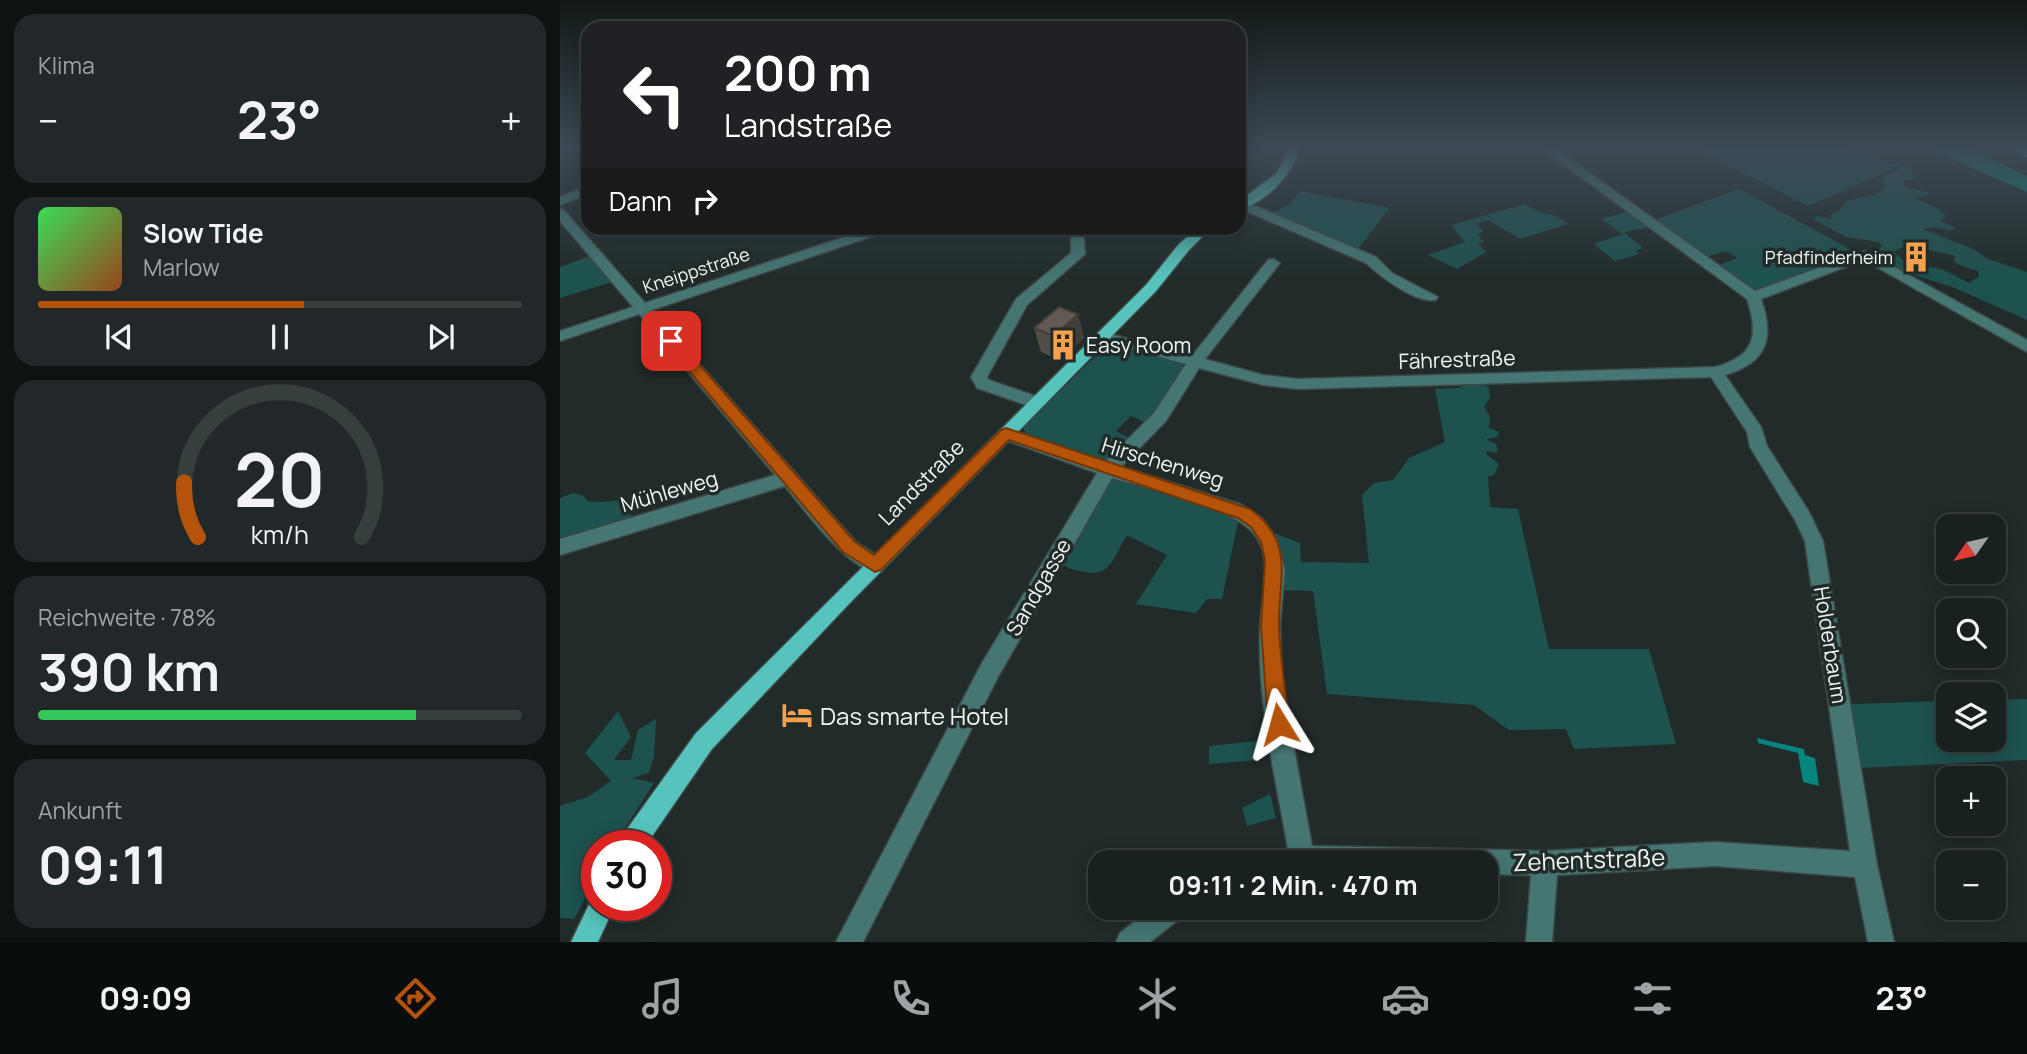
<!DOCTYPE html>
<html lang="de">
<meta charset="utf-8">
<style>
:root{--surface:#192020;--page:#222829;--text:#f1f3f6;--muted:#9fa3a5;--line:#373e3e;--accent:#b45309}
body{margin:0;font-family:Manrope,sans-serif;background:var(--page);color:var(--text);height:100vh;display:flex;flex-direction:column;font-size:26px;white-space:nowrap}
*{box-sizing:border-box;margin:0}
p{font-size:23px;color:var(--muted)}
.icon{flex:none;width:38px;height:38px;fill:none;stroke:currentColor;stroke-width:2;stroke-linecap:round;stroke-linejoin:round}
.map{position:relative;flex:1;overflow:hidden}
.sheet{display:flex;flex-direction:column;gap:14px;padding:14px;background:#0e1212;width:560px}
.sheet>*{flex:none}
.hud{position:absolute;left:21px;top:21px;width:665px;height:214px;border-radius:21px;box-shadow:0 4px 18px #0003,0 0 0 2px var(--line);background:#202124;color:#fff;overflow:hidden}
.needle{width:46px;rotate:236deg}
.controls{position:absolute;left:1376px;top:514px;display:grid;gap:14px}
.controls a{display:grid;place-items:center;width:70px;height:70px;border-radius:14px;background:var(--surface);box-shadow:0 4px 18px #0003,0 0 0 2px var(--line);font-size:35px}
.speed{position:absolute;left:21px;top:830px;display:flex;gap:14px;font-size:35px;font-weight:700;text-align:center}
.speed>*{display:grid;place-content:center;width:91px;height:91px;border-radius:50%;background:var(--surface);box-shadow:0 4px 18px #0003,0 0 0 2px var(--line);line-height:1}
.speed .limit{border:10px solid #d22;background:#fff;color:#111}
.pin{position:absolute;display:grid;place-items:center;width:60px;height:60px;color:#fff;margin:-30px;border-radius:14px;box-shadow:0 4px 10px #0006}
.me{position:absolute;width:77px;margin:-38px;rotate:352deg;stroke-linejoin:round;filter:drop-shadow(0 0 5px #0008)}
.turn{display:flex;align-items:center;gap:24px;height:147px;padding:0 28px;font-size:32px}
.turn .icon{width:91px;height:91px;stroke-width:2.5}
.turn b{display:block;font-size:49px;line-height:60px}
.then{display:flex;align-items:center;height:66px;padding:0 28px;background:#0003;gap:14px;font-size:26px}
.big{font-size:52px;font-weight:700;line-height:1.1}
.sheet .widget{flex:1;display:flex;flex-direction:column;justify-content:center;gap:10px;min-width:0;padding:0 24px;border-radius:21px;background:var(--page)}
.sheet .dial{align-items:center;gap:0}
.dial svg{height:182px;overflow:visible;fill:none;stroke:var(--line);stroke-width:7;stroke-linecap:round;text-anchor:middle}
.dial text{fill:var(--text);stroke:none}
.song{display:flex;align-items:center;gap:21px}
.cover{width:84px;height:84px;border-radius:10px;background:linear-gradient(135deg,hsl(130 70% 55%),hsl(20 70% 35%))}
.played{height:7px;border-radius:4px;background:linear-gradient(90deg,var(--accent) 55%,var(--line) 55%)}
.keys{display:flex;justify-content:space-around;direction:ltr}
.heat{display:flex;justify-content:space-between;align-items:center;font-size:38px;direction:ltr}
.charge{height:10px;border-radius:5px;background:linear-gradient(90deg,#34c759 78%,var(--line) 0)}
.trip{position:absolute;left:528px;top:850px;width:410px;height:70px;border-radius:21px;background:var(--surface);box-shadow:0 4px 18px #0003,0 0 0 2px var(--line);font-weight:700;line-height:70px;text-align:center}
.tab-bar{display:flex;height:112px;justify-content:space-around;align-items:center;background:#0a0d0d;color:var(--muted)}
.tab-bar .icon{width:49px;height:49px}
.tab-bar .on{color:var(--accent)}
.tab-bar b{font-size:32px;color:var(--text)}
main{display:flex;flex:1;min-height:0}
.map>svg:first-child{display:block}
</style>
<main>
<section class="sheet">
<div class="widget"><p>Klima</p>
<div class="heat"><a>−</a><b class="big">23°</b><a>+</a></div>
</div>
<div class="widget">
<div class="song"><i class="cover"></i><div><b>Slow Tide</b><p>Marlow</p></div></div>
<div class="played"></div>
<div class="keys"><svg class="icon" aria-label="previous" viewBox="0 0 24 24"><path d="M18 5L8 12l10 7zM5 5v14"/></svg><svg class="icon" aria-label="pause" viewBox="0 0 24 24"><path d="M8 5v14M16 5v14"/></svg><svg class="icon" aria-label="next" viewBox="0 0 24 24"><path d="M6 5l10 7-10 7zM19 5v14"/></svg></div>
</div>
<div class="widget dial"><svg viewBox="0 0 100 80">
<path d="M14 69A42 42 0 1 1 86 69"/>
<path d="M14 69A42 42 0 0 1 8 45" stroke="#b45309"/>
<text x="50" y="56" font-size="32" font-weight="700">20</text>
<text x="50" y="72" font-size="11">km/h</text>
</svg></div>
<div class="widget"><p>Reichweite · 78%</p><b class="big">390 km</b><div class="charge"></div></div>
<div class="widget"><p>Ankunft</p><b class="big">09:11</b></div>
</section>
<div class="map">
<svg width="1467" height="942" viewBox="0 0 1467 942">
<rect width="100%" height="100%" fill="#212b2a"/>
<path fill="#1e524f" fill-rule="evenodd" d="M1134 147H1290L1330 165 1336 162 1351 169 1357 179 1344 180 1343 186 1368 192V195L1354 197C1365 205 1378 205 1386 216L1381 221 1396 228 1389 231 1373 227 1363 229 1413 249 1428 259 1467 272V320L1395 288 1351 274H1340L1314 260V253L1322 246 1319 242 1286 237 1253 219 1257 216 1271 219 1270 215 1279 211 1288 200 1315 195 1325 187 1321 179 1339 170 1337 167 1248 206ZM1346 245 1396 256 1393 259 1397 264 1418 271 1419 276 1409 283 1384 270 1346 262 1333 252Z
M1179 189 1288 248 1293 254 1196 292 1157 266 1177 258 1166 251 1146 257 1094 220Z
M740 191 830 208 796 251 710 215 730 203Z
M965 204C977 215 992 210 1008 224L960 239 928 220 916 224 924 231 917 234 924 242 918 244 926 252 897 269 868 255 905 242 891 225Z
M1069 211 1091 227 1064 232 1083 248 1076 251 1079 254 1055 261 1034 244 1063 234 1041 219Z
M30 256 52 282 0 298V267Z
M547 345 622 363 625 371 588 424 571 416 556 431 573 440 548 464 466 434 463 428 469 421Z
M908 381 919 382 929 388 930 397 924 407 930 416 929 428 939 432 937 437 926 439 936 444 938 451 934 453 927 451 926 454 939 464 934 475 928 476 930 507 958 509 989 649H1089L1116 744 1014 749 1006 729 949 730 914 705 767 694 753 591 719 590 711 537 716 534 740 543 741 562 809 563 802 495 814 483 833 480 849 458 885 442 875 389 898 388Z
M557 479 679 517 662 599H647L636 613 576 604 607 555 567 535C555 554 551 578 525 572 514 570 507 569 499 561L550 481Z
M13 493 24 496 27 501C41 504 52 500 66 500L72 519 0 543V498Z
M1467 699V760L1299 768 1288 706 1292 704 1388 701V740H1433V700Z
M58 711 71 737 54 760H71L78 730 96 719 94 756 89 773 72 778 94 783 54 845H37V876L14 919 0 918V806L28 797 51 781 25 753Z
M697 741 699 760 649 764V746Z
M710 794 716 818 687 826 682 808Z"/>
<path fill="#06847e" d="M1365 147H1406L1467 176V192Z
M1197 738 1244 749 1245 755 1255 758 1259 786 1243 782 1238 753 1198 743Z"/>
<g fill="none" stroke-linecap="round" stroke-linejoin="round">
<g stroke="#3e4747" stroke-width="3">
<path id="minor" d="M980 147H993L1195 291 1305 251 1467 340V352L1304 260 1201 299C1215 338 1207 363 1165 375L1201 427 1207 446 1249 512 1263 541 1317 865 1334 942H1308L1295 877 1155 866 997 875 992 942H966L971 875 926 874V863H699L702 854 728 849C715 775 697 702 700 627 701 598 715 559 694 534 670 505 589 489 552 478L438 677 303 942H276L422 663 537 473 440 438 438 434 440 430H452L545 462 594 413 626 364 538 340 536 337 538 334 543 332 632 356 708 260 713 259 720 263 645 359 703 375 738 379 1155 367C1195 356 1199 336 1187 299ZM639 368 703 385 738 389 1151 377 1187 432 1190 447 1235 520 1245 541 1290 851 1155 842 985 851 752 846 722 683 720 624 725 570 717 539 702 518 680 504 561 467 606 421Z
M28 186V194L0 205V197Z
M679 202H686L816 257 832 273 878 297 876 300C856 304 820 276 806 263L679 208Z
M0 209 4 210 85 303 312 228H329L328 231 92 310 296 542 322 559 325 565 322 571C295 580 241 506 225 486L0 555V539L215 475 79 314 0 341V331L73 307 0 221Z
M511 228H523L525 254 467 305 427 377 429 380 484 399 486 403 478 409 417 388 411 377 456 299 511 253Z
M592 908H626L622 917 590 942H556L560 933Z"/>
</g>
<g stroke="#3e4747" stroke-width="3">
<path id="major" d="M729 147H741C732 175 708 201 679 210V201L717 173Z
M638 228H651L629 250 596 291 287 606 152 749 86 845H59L62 836 136 733 586 285 619 244Z
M37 894V905H55L38 942H11L33 896Z"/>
</g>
<g stroke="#3e4747" stroke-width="3">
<path id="highway" d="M1446 147 1467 148V157Z"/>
</g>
<use href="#minor" fill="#457672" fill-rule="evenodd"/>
<use href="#major" fill="#56c4bc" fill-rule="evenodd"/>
<use href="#highway" fill="#5ae3d9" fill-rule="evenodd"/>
</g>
<path fill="#534d47" d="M518 314 524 338 500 360 481 352 474 328Z"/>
<path fill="#443e39" d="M518 314 524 338 500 360 494 336Z"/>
<path fill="#615952" stroke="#443e39" stroke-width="2" d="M499 307 518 314 494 336 474 328Z"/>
<linearGradient id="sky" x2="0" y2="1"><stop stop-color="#121817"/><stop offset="0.53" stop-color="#3d4a55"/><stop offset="1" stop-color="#3d4a55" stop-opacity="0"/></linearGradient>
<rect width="1467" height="279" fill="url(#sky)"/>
<path fill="#b45309" stroke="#753606" stroke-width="2" d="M111 336 116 338 295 542 314 555 441 430 446 428 690 509C736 542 718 579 719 627 720 659 726 692 729 724L726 731 719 734 711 731 708 724 701 626 705 560 701 542 691 527 678 518 449 440 321 570 315 572 283 552 106 344V338Z"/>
<defs>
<g id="building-bare" transform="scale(2.415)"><path d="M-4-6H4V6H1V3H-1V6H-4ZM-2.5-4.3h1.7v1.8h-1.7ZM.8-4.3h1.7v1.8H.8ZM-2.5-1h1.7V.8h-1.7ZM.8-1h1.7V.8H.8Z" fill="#f9a04d" stroke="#212b2a" stroke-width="2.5" paint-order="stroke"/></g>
<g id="hotel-bare" transform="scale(2.415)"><path d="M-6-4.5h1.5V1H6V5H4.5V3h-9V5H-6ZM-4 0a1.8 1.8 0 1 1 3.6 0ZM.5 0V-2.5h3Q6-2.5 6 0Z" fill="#f9a04d" stroke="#212b2a" stroke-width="2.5" paint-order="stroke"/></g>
</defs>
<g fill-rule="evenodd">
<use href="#building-bare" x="1356" y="257"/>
<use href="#building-bare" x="503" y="345"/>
<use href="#hotel-bare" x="237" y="715"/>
</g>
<g text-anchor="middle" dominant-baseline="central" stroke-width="7" stroke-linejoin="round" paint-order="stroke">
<g font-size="18" fill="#f0f6f6" stroke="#212b2a" text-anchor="end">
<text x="1333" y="257">Pfadfinderheim</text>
</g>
<g font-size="18" fill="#f0f6f6" stroke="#212b2a">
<text transform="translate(136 270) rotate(-18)">Kneippstraße</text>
</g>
<g font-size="21" fill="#f0f6f6" stroke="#212b2a" text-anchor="start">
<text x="526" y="345">Easy Room</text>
</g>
<g font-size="21" fill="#f0f6f6" stroke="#212b2a">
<text transform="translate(897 359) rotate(-2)">Fährestraße</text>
<text transform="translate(603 462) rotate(17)">Hirschenweg</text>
<text transform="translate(361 482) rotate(-45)">Landstraße</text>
<text transform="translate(109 491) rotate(-16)">Mühleweg</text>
<text transform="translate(478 587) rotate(-60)">Sandgasse</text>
<text transform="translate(1271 645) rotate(81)">Holderbaum</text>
</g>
<g font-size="24" fill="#f0f6f6" stroke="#212b2a" text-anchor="start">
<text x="260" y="715">Das smarte Hotel</text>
</g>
<g font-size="24" fill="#f0f6f6" stroke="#212b2a">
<text transform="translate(1029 859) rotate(-2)">Zehentstraße</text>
</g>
</g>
</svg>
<div class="controls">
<a><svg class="needle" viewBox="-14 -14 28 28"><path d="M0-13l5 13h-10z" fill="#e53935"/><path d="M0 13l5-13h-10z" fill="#9fa3a5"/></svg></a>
<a><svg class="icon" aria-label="search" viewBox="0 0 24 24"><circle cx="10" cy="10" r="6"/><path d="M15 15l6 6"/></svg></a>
<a><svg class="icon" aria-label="layers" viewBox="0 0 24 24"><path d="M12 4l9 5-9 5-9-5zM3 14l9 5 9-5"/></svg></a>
<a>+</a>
<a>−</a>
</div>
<div class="speed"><div class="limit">30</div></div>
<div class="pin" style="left:111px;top:341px;background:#d93025"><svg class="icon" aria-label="arrive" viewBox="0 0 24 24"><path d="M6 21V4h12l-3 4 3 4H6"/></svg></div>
<svg class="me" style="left:719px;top:724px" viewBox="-20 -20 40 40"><path d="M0-17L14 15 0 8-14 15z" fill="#b45309" stroke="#fff" stroke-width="4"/></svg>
<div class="trip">09:11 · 2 Min. · 470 m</div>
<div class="hud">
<div class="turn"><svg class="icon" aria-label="left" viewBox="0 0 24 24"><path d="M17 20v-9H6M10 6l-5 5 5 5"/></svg><div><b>200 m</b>Landstraße</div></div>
<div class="then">Dann<svg class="icon" aria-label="right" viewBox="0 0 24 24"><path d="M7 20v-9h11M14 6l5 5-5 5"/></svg></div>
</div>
</div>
</main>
<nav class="tab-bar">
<b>09:09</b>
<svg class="icon on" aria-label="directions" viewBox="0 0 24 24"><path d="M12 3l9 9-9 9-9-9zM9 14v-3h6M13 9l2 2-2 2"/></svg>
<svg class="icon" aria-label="music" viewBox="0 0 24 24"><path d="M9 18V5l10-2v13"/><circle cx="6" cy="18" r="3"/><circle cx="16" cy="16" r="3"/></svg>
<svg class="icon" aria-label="phone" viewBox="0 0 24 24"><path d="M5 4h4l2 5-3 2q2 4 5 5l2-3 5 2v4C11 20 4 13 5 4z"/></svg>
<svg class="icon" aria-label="climate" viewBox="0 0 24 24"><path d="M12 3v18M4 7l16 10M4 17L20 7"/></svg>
<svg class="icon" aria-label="car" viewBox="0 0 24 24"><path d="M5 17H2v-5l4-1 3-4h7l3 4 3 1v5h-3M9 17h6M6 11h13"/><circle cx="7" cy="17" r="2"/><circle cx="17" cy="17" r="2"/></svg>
<svg class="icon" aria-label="filters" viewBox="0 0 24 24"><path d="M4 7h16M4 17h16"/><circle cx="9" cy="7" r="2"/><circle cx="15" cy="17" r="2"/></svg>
<b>23°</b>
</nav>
